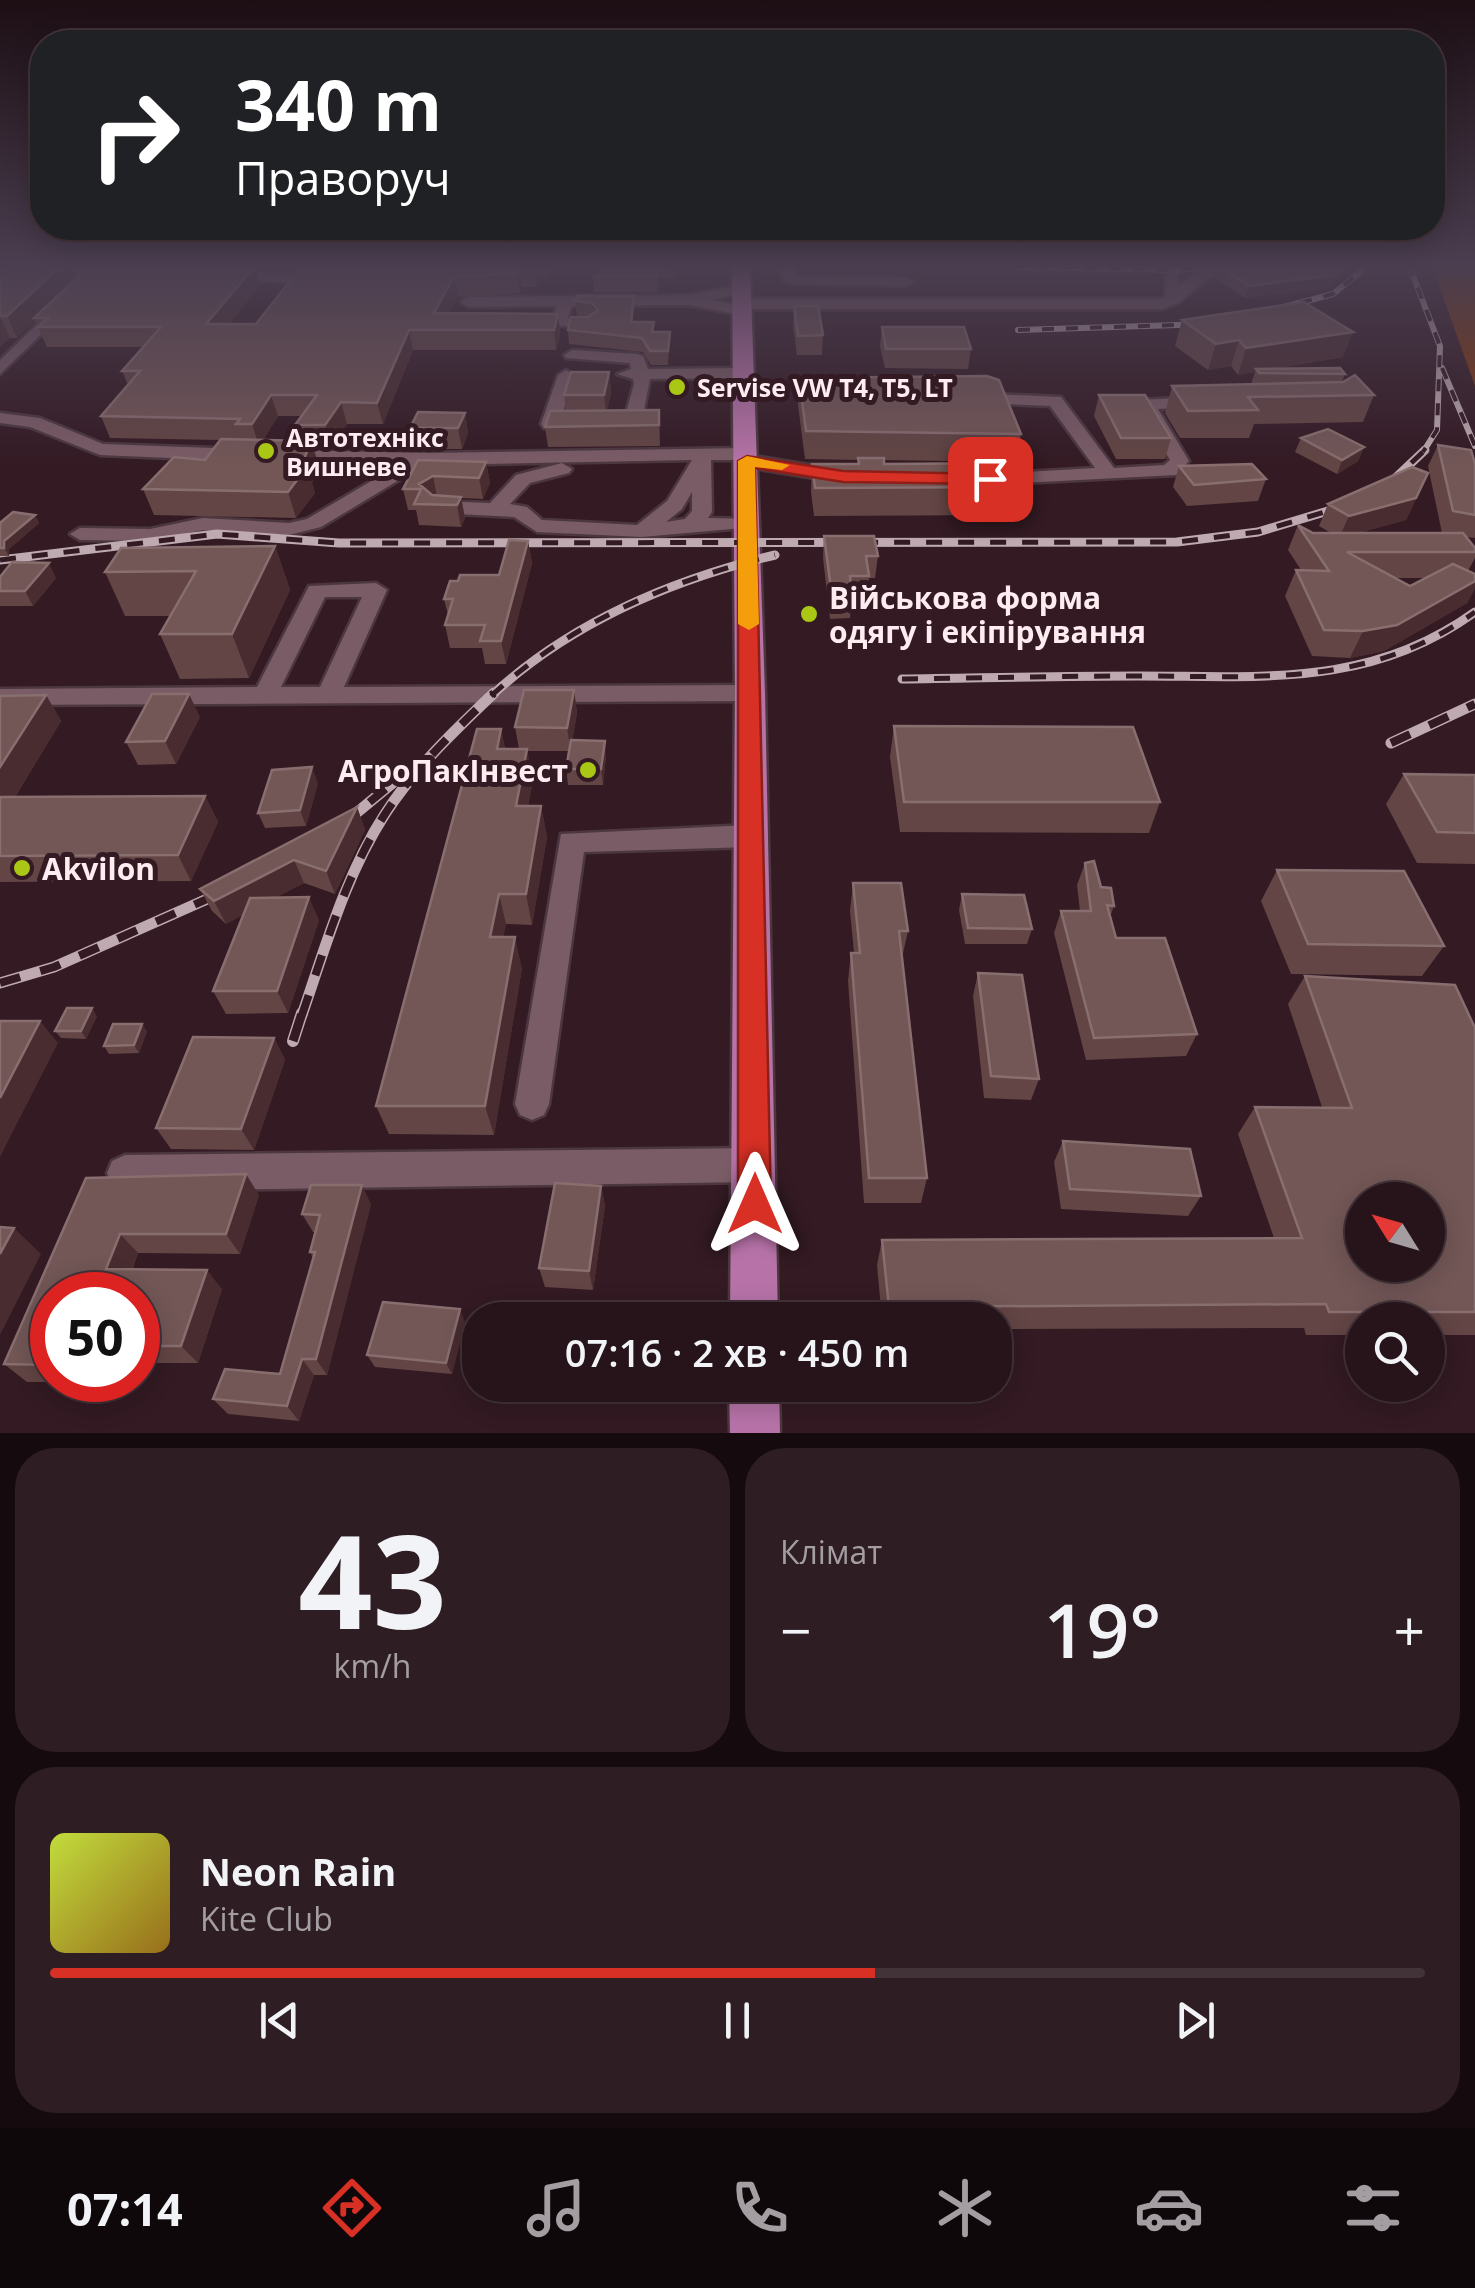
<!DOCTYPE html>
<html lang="uk">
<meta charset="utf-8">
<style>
:root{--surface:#26141a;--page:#2e1d23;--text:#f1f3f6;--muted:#a49ea2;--line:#423339;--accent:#d93025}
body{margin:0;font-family:"Open Sans",sans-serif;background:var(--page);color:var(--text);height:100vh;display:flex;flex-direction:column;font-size:38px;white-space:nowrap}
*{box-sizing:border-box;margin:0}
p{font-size:32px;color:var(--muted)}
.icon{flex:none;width:55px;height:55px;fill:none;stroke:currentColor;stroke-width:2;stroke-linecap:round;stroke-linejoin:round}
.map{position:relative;height:1433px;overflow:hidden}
.panel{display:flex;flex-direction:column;gap:15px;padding:15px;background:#150b0e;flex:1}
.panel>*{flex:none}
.hud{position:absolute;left:30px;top:30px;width:1415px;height:210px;border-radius:40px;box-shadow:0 5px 25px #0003,0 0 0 2px var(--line);background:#202124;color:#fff;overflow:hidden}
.needle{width:65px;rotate:307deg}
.controls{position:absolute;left:1345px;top:1182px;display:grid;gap:20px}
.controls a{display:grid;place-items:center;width:100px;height:100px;border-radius:50%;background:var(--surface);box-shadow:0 5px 25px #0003,0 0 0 2px var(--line);font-size:50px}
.speed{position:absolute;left:30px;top:1272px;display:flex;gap:20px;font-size:50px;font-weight:700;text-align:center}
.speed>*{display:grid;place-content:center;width:130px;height:130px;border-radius:50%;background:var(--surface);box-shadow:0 5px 25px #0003,0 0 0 2px var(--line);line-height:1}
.speed .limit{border:15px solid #d22;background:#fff;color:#111}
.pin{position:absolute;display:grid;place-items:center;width:85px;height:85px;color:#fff;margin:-42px;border-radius:20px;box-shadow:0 5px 15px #0006}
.me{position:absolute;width:110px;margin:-55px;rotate:0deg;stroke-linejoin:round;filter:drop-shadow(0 0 8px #0008)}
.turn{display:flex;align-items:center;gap:35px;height:210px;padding:0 40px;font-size:45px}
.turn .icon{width:130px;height:130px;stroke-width:2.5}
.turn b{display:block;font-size:70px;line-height:85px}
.big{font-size:75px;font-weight:600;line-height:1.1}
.panel .card{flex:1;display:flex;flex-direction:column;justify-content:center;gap:15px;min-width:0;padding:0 35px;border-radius:40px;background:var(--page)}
.panel .dial{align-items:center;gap:0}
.dial b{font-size:130px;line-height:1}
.song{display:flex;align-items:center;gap:30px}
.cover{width:120px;height:120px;border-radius:15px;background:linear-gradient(135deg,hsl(70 70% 55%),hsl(40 70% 35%))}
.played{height:10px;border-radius:5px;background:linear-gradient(90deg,var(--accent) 60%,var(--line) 60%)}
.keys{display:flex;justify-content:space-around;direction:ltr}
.heat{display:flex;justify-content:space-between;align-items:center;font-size:55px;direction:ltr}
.panel .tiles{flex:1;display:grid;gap:15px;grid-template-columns:1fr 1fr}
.card:last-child{grid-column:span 2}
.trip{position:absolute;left:462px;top:1302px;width:550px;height:100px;border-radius:40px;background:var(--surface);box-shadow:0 5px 25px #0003,0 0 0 2px var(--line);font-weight:600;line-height:100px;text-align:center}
.tab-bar{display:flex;height:160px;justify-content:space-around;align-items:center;background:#0f080a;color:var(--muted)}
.tab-bar .icon{width:70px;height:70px}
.tab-bar .selected{color:var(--accent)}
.tab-bar b{font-size:45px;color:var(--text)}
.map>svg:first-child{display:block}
</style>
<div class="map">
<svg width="1475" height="1433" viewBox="0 0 1475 1433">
<rect width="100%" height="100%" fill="#331a23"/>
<path fill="#81380e" d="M1431 265H1475V386L1436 277Z"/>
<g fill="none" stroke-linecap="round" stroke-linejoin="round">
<g stroke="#4c373f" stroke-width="5">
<path id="minor" d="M234 265H248L245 273 322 275 329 279 322 283 241 281 230 275Z
M779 265H793L796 276 907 278 914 282 907 286 795 284 784 282Z
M1229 265H1264L1210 277 1178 303 1162 309H748L741 315 689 305 572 306 568 318 593 320 595 323 587 328 553 325 556 306 468 307 460 302 468 297 689 295 741 285 746 286V292L711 300 733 304 741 299H1160L1165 298 1166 269H1176L1179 285 1201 270Z
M0 267H88L103 275 0 374V360L87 276 0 275Z
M572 350 637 354 643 356 648 369 745 368 753 373 745 378 650 379 641 425C634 433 613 433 606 425L624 420 634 384 633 379 617 374 631 369 630 363 566 358 564 355Z
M566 370 574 375 561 419 579 424 570 429 544 428 541 424 558 375Z
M992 394 1061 397 1114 468 1164 465 1170 460 1137 404 1140 400 1199 397 1208 402 1199 407 1158 409 1189 461 1176 475 980 485 973 483V475L1095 468 1050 406 986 403V395Z
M0 413 40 418 103 444 241 449 250 455 241 461 100 455 30 427 0 423Z
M746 448 753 450 754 456 845 471 855 477 845 483 747 467 738 460H711L712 512 708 518 754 519V527L642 537 537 532 514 517 437 513 427 507 437 501 490 503 516 475 562 463 572 469 569 473 530 483 510 504 527 507 542 520 637 525 667 501 692 460 424 465 321 527 289 535 203 530 150 541 80 540 70 534 80 528 150 529 203 518 289 523 307 519 400 464 274 460 272 456 281 450 426 453ZM692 492V511L685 519 666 522 682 509Z
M376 583 387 590 344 687 750 685 762 693 750 701 0 705V689L257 687 309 586ZM325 597H362L320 687H281Z
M750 825 760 829 764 836 760 843 750 847 584 852 549 1104 544 1115 532 1120 520 1115 515 1104 561 834Z
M755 1148 768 1153 773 1165 768 1177 755 1182 125 1191 112 1185 107 1173 112 1161 125 1155Z"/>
</g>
<g stroke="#4c373f" stroke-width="5">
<path id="major" d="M732 265H750L765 693 778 1320H730L735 693Z
M729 1385H779L780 1433H730Z"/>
</g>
<use href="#minor" fill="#7a5c66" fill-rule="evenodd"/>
<use href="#major" fill="#b773a8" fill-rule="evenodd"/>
<g stroke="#beaab0" stroke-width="6">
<path id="rail-far3" d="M1409 265 1440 346 1437 430 1423 452
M1013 267 1177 270 1227 265
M1277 309 1333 294 1369 265
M1018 330 1209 324
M1442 368 1475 446"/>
</g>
<g stroke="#beaab0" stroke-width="9">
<path id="rail-far2" d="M1388 485 1425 450
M0 560 217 534 339 543 1177 542 1258 532 1348 505
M902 679C981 678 1060 676 1138 676 1262 676 1370 688 1475 612
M491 696C571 622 671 580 775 555"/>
</g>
<g stroke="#beaab0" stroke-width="11">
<path id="rail-far1" d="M1391 743 1475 704
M337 829 406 772
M0 983 54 967 232 888
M302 1015C325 948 346 874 385 814 414 769 455 730 494 693"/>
</g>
<g stroke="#beaab0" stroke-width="12">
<path id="rail" d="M293 1041 302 1013"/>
</g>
<use href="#rail-far3" stroke="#331a23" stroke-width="4" stroke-dasharray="12" stroke-linecap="butt"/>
<use href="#rail-far2" stroke="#331a23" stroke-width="5" stroke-dasharray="16" stroke-linecap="butt"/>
<use href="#rail-far1" stroke="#331a23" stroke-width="8" stroke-dasharray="21" stroke-linecap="butt"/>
<use href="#rail" stroke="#331a23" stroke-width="9" stroke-dasharray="28" stroke-linecap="butt"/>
</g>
<path fill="#624544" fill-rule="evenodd" d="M0 265 77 278 249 265H552L548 278H540L536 287H522L520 293 458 297 449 313 558 314 560 334 556 350H413L383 424H347L331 447H313L319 466 312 483 315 493 296 518 154 515 143 489 205 460 220 440 110 438 101 416 128 385 122 371 143 347H47L35 321 17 338H10L0 347ZM256 269 298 270 256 324H229L260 285ZM278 416H302L295 425 300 441 263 440Z
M605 265H680L675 278H660L658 292H594L593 277 602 274Z
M1220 267 1330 288 1245 298 1216 279Z
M634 296 633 322H654V332H670L668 365H651L643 352 569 344 568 330 590 316 577 315 575 301Z
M794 306 823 335 822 355H797L793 325Z
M1182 320 1343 357 1271 369 1345 374 1342 382 1374 395 1363 422 1254 424 1249 438H1180L1165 413 1172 386 1251 384 1255 372 1238 375 1231 366 1208 370 1175 346Z
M882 327 971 349 968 369 885 368 880 346Z
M609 372 611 392 607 411 659 410 660 446 548 447 545 427 566 411 564 395Z
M799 378 1021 434 1016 462 884 460V464L1018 487 1012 515 814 516 811 492 812 464H858V460L805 459 798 405Z
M1099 395 1171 438 1165 459H1116L1094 416Z
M465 413 468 433 462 449H414L410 428Z
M1301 438 1364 447 1358 461 1337 474 1295 452Z
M1438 445 1475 464V538L1466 537 1475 548V558L1468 571 1475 574V588L1467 603 1384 651 1350 658 1312 656 1285 596 1296 570H1301L1288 550 1298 525 1313 533H1331L1319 526 1328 504 1428 473 1406 520 1358 533H1442L1428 466ZM1394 578H1427L1410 586Z
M418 460 486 462 490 483 483 499 461 498 465 518 461 527 419 525 416 510H408L403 489Z
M1179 466 1266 479 1258 501 1187 506 1173 487Z
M35 515 39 523 9 549V556H0V523Z
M824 536 878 556 875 578H869L867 598H852L850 618 830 619 823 558Z
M528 541 532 563 506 664H485L482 648H450L445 625 448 615 444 599 458 581 499 575Z
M275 546 290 590 249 678 180 679 160 634 171 616H125L105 572Z
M0 577 56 578 33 606H0Z
M574 690 577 713 572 740 606 756 603 785H568L566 769 569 751H527L533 780 528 806H541L547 837 532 925 506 924 503 937 522 968 494 1135 389 1134 376 1106 501 729 505 749H519L515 727Z
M46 695 61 721 15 797 205 796 218 822 191 881 0 882V696Z
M200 717 176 764 138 765 126 742Z
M894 726 1160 802 1149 833 900 832 890 757Z
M1404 774 1475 775V864L1417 863 1386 804Z
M318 783 306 826 265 828 258 813Z
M357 807 365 830 335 894 304 883 276 897 319 920 288 1013 226 1014 213 991 244 914 226 924 212 911 200 889Z
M1085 863 1114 906 1110 917 1116 938 1197 1034 1186 1056 1086 1060 1054 933 1061 911H1080L1077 885Z
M1277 870 1444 946 1422 976 1291 974 1261 901Z
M853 883 908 931 902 958 927 1178 921 1203H864L848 981 851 953H854L850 911Z
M962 894 1032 929 1027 944H965L959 910Z
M978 973 1039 1079 1031 1100 984 1098 973 996Z
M1305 976 1475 1028V1335H1428V1320H1362V1335H1306L1304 1328 995 1329V1320H882L877 1265 882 1240 1274 1238 1238 1134 1255 1107H1322L1288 1004Z
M97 1016 86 1039 61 1038 55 1031Z
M147 1031 139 1053 109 1054 104 1046Z
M274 1038 285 1060 254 1150 171 1149 156 1128Z
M1063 1141 1201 1196 1188 1216 1061 1209 1054 1162Z
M86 1178 259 1195 240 1254 138 1253 132 1270 222 1289 198 1363H138V1295H52V1380H89L88 1382H27L4 1364Z
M601 1186 605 1206 593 1290 545 1287 539 1268Z
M371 1204 327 1375H314L299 1421 228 1414 213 1399 280 1374 313 1258 310 1252 315 1232H313L302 1214Z
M465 1322 452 1374 375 1367 367 1355Z"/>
<path fill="#482c2f" d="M62 265H72L78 280 34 318 35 321 17 338 7 316Z
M535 265H538L540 278 536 287Z
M547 265H552L548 278Z
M660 265V278L658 292 657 276Z
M674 265H680L675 278Z
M1345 265H1352L1330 288 1245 298 1249 286Z
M255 266 260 285 213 344 206 324Z
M520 267 522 287 520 293 518 273Z
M454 277 458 297 440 330 434 313Z
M558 314 560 334 556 350 554 330Z
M0 316 10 338 0 347Z
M409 330 413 350 383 424 377 403Z
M1353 332 1343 357 1258 371 1256 369 1255 372 1238 375 1246 348Z
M1239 340 1231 366 1208 370 1216 344Z
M609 372 611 392 606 415 604 395Z
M271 395 278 416 259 446 252 424Z
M341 402 347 424 331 447 325 425Z
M465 413 468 433 462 449 458 428Z
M311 441 319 466 312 483 315 493 296 518 288 492Z
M1364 447 1358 461 1337 474 1342 460Z
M486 462 490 483 483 499 479 478Z
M433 476 437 497 426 504 419 484Z
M461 497 465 518 461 527 457 505Z
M1416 498 1406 520 1339 538 1349 516Z
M35 515 39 523 9 549V556L4 548V541Z
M528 541 532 563 506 664 501 641Z
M275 546 290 590 249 678 232 634Z
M49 563 56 578 33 606 25 591Z
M1475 581V588L1467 603 1384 651 1350 658 1363 631Z
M574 690 577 713 571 751 567 728Z
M189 694 200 717 176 764 165 741Z
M46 695 61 721 0 821V767Z
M501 729 507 760 497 749Z
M605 741 606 756 603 785 601 769Z
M527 749 533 780 522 837 516 806Z
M312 767 318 783 306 826 300 810Z
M205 796 218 822 191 881 178 855Z
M541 806 547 837 532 925 526 894Z
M357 807 365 830 335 894 326 871Z
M294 860 304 883 226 924 214 901Z
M499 894 506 924 498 967 490 937Z
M309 897 319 920 288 1013 277 991Z
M515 937 522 968 494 1135 485 1106Z
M92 1008 97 1016 86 1039 81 1031Z
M40 1021 58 1043 0 1157V1098Z
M142 1024 147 1031 139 1053 134 1045Z
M274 1038 285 1060 254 1150 241 1129Z
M246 1174 259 1195 240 1254 226 1234Z
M362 1185 371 1204 327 1375 316 1359Z
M601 1186 605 1206 593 1290 589 1271Z
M14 1228 41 1254 0 1335V1254Z
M120 1234 138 1253 124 1288 106 1269Z
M207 1270 222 1289 198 1363 181 1346Z
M460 1309 465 1322 452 1374 446 1363Z
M302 1359 314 1375 299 1421 287 1406Z"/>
<path fill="#735757" stroke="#886e6f" stroke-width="2.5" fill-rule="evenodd" d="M0 265H62L7 316H0Z
M91 265 255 266 206 324H256L301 267 347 268 350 265H535L534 267H520L518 273 454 277 434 313 558 314 554 330H409L377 403 341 402 325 425H295L317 395H271L252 424H236L240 419 101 416 140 371H122L161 327H38L48 318H34Z
M605 265H659L657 276 593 277 602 274Z
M1229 265H1345L1334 275 1249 286 1220 267Z
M577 296H634L631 322H654L652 332H670L668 351H650L642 338 568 330 571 317H588L598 310 592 303 575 301Z
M1304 302 1353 332 1246 348 1239 340 1216 344 1182 320Z
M794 306H818L823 335 798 336Z
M882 327H964L971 349H886Z
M1340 368 1345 374 1259 373 1256 369Z
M571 372H609L604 395H564Z
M1355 375 1374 395 1248 397 1258 410 1188 411 1172 386 1343 382Z
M987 376 999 380 1021 434 806 431 799 378Z
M1099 395H1145L1171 438H1121Z
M659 410V425L545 427 550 411Z
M418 412 465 413 458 428H410Z
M1328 429 1364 447 1342 460 1301 438Z
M221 439 311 441 301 467H307L288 492 143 489 174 457 205 460Z
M1438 445 1471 450 1475 464V515L1453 511Z
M858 458H884V464L1009 463 1018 487 815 488 812 464H859Z
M418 460 486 462 479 478 433 476 419 484 432 495 461 497 457 505 414 504 421 489H403Z
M1252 464 1266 479 1194 485 1179 466Z
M1412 467 1428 473 1416 498 1349 516 1328 504Z
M13 512 35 515 4 541V548H0V523Z
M1298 525 1313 533H1463L1475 548V552H1347L1410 586 1453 564 1475 574V581L1397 625 1363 631 1324 630 1296 570 1329 571Z
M824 536H874L878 556H866L869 576H850L852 596H832Z
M509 540 528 541 501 641H480L485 625H445L453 599H444L450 581H458L460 575H499Z
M275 546 232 634H160L196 571 105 572 121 548Z
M12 562 49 563 25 591H0V577Z
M524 690H574L567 728 515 727Z
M152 694H189L165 741 126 742Z
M46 695 0 767V696Z
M894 726 1133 727 1160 802H904Z
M477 729H501L497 749H527L516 806H541L526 894H499L490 937H515L485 1106H376Z
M571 740 605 741 601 769H566Z
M312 767 300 810 258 813 272 770Z
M1404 774 1475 775V833L1437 832Z
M205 796 178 855 0 856V797Z
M357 807 326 871 294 860 214 901 200 889Z
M1094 861 1101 887 1111 888 1114 906 1107 905 1116 938H1165L1197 1034 1094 1038 1061 911H1091L1085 863Z
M1277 870 1404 871 1444 946 1308 944Z
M853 883H901L908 931H899L927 1178H869L851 953H860Z
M962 894 1024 895 1032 929 968 928Z
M309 897 277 991H213L250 898Z
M978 973 1022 975 1039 1079 991 1076Z
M1305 976 1455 985 1475 1028V1312H1329L1326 1304 889 1307 882 1240 1302 1238 1255 1107 1352 1108ZM1362 1200H1428V1265H1362Z
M67 1008H92L81 1031H55Z
M0 1021H40L0 1098Z
M113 1024H142L134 1045 104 1046Z
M193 1037 274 1038 241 1129 156 1128Z
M1063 1141 1190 1149 1201 1196 1070 1189Z
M246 1174 226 1234H120L106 1269 207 1270 181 1346H138V1295H52V1365L4 1364 86 1178Z
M555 1183 601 1186 589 1271 539 1268Z
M311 1185H362L316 1359H302L287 1406 213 1399 225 1369 280 1374 315 1252H310L320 1215 302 1214Z
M0 1227 14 1228 0 1254Z
M383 1302 460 1309 446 1363 367 1355Z"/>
<linearGradient id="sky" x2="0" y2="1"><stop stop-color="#1c0e13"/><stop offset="0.57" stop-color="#4a3e50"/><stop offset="1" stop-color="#4a3e50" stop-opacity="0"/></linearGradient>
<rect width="1475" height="466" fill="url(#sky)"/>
<path fill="#d93025" stroke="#8d1f18" stroke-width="2.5" d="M747 456 843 471 990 474 999 479 990 484 843 482 755 468 771 1204 767 1215 755 1220 743 1215 738 1204V461Z"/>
<path fill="#f59e0b" d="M747 456 790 465 782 470 755 467 759 624 749 630 738 624V461Z"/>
<g fill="#abc716" stroke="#331a23" stroke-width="4">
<circle cx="677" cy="387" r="10"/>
<circle cx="266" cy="451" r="10"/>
<circle cx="809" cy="614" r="10"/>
<circle cx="588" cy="770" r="10"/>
<circle cx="22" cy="868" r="10"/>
</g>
<g text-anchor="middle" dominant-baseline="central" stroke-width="10" stroke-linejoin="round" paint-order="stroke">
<g font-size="25" font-weight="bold" fill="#feecf1" stroke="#331a23" text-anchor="start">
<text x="697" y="387">Servise VW T4, T5, LT</text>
<text x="286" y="437">Автотехнікс<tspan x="286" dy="29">Вишневе</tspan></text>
</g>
<g font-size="30" font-weight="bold" fill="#feecf1" stroke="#331a23" text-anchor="start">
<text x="829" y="597">Військова форма<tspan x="829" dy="34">одягу і екіпірування</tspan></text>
<text x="568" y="770" text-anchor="end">АгроПакІнвест</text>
<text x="42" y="868">Akvilon</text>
</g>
</g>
</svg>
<div class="controls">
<a><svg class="needle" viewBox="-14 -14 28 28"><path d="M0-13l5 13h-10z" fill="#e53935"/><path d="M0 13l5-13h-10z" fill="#a49ea2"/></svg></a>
<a><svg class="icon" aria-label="search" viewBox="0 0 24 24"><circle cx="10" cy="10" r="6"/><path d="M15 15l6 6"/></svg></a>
</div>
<div class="speed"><div class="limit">50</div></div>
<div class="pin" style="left:990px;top:479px;background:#d93025"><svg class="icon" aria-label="arrive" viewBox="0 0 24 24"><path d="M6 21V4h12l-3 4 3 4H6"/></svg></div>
<svg class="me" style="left:755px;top:1204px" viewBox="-20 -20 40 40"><path d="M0-17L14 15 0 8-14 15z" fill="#d93025" stroke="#fff" stroke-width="4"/></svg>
<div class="trip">07:16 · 2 хв · 450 m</div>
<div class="hud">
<div class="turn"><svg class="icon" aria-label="right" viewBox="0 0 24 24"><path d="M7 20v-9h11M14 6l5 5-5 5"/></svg><div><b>340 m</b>Праворуч</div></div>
</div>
</div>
<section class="panel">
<div class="tiles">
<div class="card dial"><b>43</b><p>km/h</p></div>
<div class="card"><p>Клімат</p>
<div class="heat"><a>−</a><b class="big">19°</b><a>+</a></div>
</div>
<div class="card">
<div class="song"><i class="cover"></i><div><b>Neon Rain</b><p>Kite Club</p></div></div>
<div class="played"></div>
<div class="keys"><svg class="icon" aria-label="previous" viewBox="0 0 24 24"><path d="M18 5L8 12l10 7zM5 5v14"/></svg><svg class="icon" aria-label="pause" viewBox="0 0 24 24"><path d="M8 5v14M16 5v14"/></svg><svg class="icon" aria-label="next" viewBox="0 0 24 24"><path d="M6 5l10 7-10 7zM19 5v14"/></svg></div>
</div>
</div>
</section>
<nav class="tab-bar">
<b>07:14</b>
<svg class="icon selected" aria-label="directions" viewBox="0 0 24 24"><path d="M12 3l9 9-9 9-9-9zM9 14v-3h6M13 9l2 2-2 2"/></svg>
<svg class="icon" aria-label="music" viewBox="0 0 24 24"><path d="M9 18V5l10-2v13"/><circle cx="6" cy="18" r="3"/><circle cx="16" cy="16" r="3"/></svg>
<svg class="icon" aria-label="phone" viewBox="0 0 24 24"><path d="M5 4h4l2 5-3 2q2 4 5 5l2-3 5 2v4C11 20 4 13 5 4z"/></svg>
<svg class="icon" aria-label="climate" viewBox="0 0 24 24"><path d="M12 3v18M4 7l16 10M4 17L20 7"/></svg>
<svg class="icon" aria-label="car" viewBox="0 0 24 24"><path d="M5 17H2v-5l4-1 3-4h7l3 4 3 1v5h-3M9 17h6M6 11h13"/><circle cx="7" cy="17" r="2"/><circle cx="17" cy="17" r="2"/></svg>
<svg class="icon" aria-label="filters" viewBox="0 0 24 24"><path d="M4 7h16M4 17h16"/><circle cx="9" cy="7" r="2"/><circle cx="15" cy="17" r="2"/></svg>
</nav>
